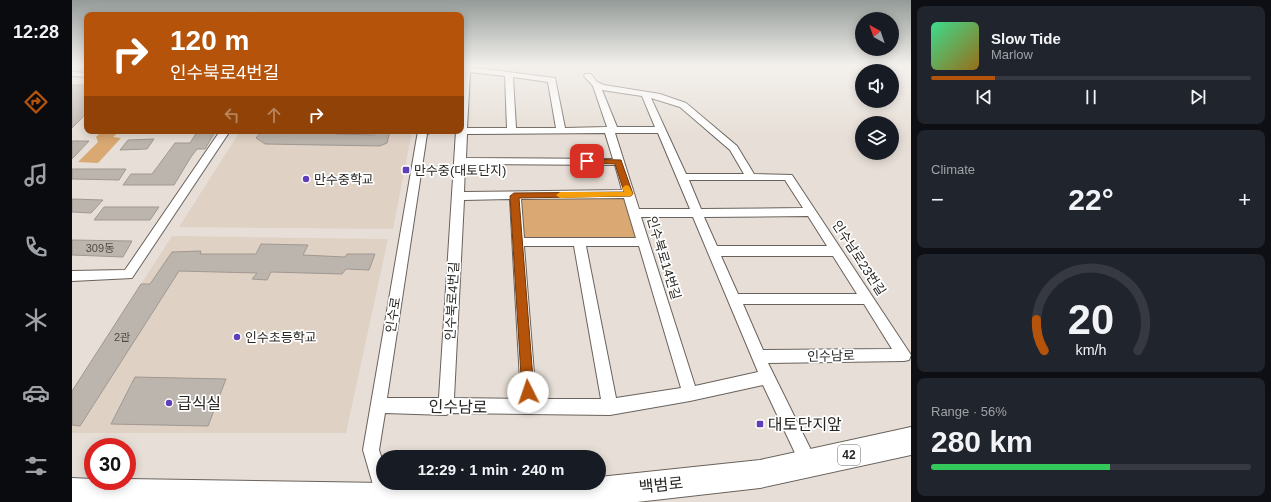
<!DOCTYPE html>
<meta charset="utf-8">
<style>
:root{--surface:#171b24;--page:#20242c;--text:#f1f3f6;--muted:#9ea1a6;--line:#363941;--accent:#b45309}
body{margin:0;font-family:Arial,"Noto Sans KR",sans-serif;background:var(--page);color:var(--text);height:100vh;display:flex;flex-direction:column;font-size:15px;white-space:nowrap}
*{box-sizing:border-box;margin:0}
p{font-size:13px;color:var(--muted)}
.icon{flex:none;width:22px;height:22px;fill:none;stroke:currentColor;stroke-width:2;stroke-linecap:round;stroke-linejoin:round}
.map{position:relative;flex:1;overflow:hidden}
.side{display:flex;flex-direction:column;gap:6px;padding:6px;background:#0d0f14;width:360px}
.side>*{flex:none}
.banner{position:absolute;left:12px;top:12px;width:380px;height:122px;border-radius:8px;box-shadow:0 2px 10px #0003;background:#b45309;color:#fff;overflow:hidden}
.needle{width:26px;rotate:320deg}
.fabs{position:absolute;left:783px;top:12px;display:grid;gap:8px}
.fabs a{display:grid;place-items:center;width:44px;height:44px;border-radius:50%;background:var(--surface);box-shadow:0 2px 10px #0003;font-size:20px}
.speed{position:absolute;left:12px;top:438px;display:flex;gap:8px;font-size:20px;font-weight:700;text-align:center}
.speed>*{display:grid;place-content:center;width:52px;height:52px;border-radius:50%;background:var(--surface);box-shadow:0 2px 10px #0003;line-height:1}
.speed .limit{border:6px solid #d22;background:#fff;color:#111}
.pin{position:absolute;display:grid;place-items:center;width:34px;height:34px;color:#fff;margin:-17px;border-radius:8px;box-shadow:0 2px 6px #0006}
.me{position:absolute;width:44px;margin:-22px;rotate:356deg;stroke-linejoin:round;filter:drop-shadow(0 0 3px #0008)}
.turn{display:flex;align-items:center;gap:14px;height:84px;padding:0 20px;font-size:18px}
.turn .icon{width:52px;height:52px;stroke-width:2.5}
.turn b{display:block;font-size:28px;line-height:34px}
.lanes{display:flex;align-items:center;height:38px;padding:0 20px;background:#0003;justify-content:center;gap:20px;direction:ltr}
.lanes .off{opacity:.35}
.big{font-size:30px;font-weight:700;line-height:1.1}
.side .widget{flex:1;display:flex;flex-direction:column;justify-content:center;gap:6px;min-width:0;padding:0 14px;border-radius:8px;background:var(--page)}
.side .dial{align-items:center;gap:0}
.dial svg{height:104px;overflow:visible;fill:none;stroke:var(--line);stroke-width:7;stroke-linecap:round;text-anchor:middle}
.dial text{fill:var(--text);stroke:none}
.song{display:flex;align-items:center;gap:12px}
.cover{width:48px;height:48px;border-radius:6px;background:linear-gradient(135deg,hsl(150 70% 55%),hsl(40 70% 35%))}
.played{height:4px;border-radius:2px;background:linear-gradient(90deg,var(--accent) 20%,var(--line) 20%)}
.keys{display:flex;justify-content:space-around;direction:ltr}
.heat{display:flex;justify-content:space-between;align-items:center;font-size:22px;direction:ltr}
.charge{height:6px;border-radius:3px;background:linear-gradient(90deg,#34c759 56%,var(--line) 0)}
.trip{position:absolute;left:304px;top:450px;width:230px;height:40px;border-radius:20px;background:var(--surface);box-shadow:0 2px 10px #0003;font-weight:700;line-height:40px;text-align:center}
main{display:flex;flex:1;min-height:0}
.dock{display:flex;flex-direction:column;width:72px;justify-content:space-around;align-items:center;background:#090b0e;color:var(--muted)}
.dock .icon{width:28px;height:28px}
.dock .selected{color:var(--accent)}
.dock b{font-size:18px;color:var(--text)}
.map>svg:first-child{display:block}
</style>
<main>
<nav class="dock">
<b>12:28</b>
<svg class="icon selected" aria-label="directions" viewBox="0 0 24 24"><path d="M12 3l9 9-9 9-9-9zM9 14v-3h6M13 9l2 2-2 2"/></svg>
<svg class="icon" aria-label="music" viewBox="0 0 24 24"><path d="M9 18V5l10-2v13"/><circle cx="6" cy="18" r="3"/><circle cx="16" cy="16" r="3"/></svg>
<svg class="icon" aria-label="phone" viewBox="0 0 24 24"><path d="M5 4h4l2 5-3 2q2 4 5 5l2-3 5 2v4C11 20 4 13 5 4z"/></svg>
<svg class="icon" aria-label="climate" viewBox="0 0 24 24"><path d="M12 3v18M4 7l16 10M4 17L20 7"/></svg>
<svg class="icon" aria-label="car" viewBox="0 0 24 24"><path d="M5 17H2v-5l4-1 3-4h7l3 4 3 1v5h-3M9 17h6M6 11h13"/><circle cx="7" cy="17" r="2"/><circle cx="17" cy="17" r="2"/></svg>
<svg class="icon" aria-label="filters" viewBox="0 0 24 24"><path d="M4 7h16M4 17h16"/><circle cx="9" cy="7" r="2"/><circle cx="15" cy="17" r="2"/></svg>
</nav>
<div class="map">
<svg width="839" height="502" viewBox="0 0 839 502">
<rect width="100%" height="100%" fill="#e7dfd7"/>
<path fill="#dfd1c4" d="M168 131H340L321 229 107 227Z
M100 236 316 239 274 433H0V391Z"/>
<path fill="#d9a873" d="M30 131H48L41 137 49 138 26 163 6 162 26 142 24 137Z
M557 194 571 242H446L443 195Z"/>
<path fill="#bcb5ad" stroke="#a09891" d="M0 85H15V116H12L0 128Z
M190 131 242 133 243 131H265L264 134 302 135 304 131H318L315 143 308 146 193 144 184 138Z
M125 132H143L133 149H125L119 157 102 185H51L59 174H80L103 143H118Z
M82 139 75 149 48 150 56 140Z
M0 141H17L0 159Z
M0 169H54L47 180 0 179Z
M0 199 31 200 19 213 0 212Z
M32 207H87L78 220H22Z
M0 240 60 241 51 257 0 255Z
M189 244 236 245 231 255 273 257 275 254H303L297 270 274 269 270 274 199 272 195 280 180 279 185 273 107 271 8 426 0 425V391L69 284H78L100 252 129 251 128 254H184Z
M63 377 154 379 136 426 39 424Z"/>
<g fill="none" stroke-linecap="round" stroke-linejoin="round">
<g stroke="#69625c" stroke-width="2">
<path id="street" d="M389 66 483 78 493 128 535 127 521 86 512 76 513 74H519L525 82 532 85 588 94 614 103 665 146 682 174 720 175 839 355 837 360 832 361 696 363 743 458 745 464 743 470 737 472 731 470 691 385 618 401 538 415 378 413 374 415 313 413 307 450 311 462V483H317L322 498 320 502H306L291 450 346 131H363L355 134 315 398H367L384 131H389ZM398 72 433 76 435 128H395ZM441 77 476 82 484 128H444ZM530 90 570 96 583 127H545ZM579 98 608 107 658 150 672 174H614ZM533 133 541 159 394 158 395 134ZM543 133H586L618 209H567ZM393 164 543 165 550 190 392 192ZM617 180H713L731 208 629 209ZM552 198 564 238H452L449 199ZM438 199 449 399 382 398 392 200ZM736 216 755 246H645L632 217ZM569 217H621L686 372 623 386ZM452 246H502L529 399H464ZM514 246H567L609 388 544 398ZM649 256H761L785 294H666ZM671 304H792L820 349 691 350Z
M0 72 15 73V77L0 76Z
M148 131H158L60 278 0 281V271L53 270Z"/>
</g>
<g stroke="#69625c" stroke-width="2">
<path id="primary" d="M839 427V455L688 488 565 502H0V478L21 479V481H55V479L313 483H527V477L688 460Z"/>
</g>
<use href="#street" fill="#fff" fill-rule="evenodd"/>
<use href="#primary" fill="#fff" fill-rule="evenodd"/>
</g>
<linearGradient id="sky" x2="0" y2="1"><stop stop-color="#949b98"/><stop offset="0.48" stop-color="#f4f1ed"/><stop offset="1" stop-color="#f4f1ed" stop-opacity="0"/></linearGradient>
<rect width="839" height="136" fill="url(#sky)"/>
<path fill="#b45309" stroke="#753606" d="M515 159 549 160 561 194 559 196 447 198 462 392 460 396 456 398 452 396 450 392 438 196 442 193 552 192 543 164 512 163V160Z"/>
<path fill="#f59e0b" d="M554 185 557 186 561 194 559 196 488 198 484 195 488 192H552L550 188Z"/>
<g fill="#5e3fb8" stroke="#fff" stroke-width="1.5">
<rect x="330" y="166" width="8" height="8" rx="2"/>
<circle cx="234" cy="179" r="4"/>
<circle cx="165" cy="337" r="4"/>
<circle cx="97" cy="403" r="4"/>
<rect x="684" y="420" width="8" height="8" rx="2"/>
</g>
<g text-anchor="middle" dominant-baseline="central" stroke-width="3.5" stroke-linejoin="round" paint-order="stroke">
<g font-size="11" fill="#4e4a46">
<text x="28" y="248">309동</text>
<text x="50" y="337">2관</text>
</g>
<rect fill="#fff" stroke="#696866" stroke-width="1" x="766" y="445" width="22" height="20" rx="3"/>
<g font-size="12" font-weight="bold" fill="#292724">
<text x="777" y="455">42</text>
</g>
<g font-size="13" fill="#292724" stroke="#fff" text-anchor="start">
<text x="342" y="170">만수중(대토단지)</text>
<text x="242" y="179">만수중학교</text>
<text x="173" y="337">인수초등학교</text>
</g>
<g font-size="13" fill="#292724" stroke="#fff">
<text transform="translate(592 258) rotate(73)">인수북로14번길</text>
<text transform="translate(787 258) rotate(57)">인수남로23번길</text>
<text transform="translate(380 301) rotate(-87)">인수북로4번길</text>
<text transform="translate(321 315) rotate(-81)">인수로</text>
<text transform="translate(759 356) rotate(-1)">인수남로</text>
</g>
<g font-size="16" fill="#292724" stroke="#fff" text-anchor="start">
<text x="105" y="403">급식실</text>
<text x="696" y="424">대토단지앞</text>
</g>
<g font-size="16" fill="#292724" stroke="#fff">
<text transform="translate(386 407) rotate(1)">인수남로</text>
<text transform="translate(589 485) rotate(-6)">백범로</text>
</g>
</g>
</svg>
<div class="fabs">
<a><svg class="needle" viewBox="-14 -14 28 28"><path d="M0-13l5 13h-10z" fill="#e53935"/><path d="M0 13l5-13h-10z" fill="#9ea1a6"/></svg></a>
<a><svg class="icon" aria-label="sound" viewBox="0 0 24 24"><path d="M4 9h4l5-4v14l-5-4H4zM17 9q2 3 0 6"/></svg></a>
<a><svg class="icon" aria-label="layers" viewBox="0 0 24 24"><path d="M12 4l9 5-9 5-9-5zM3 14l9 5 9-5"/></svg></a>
</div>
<div class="speed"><div class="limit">30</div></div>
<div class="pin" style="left:515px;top:161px;background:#d93025"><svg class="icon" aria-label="arrive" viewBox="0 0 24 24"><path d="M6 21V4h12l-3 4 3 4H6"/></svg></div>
<svg class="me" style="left:456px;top:392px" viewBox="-20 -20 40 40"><circle r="19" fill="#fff"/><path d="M0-13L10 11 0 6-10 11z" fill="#b45309"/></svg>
<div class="trip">12:29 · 1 min · 240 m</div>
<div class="banner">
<div class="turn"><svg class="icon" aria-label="right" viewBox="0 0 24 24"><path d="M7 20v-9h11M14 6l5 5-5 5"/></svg><div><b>120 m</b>인수북로4번길</div></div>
<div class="lanes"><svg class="icon off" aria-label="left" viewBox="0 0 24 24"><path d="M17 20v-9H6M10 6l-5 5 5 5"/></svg><svg class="icon off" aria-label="ahead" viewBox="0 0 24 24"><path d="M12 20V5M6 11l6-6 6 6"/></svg><svg class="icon" aria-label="right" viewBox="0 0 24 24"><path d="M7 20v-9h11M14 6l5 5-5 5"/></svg></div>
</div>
</div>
<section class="side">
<div class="widget">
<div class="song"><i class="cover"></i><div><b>Slow Tide</b><p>Marlow</p></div></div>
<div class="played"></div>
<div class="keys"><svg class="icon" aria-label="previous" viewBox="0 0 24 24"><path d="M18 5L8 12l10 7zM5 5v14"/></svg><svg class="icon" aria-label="pause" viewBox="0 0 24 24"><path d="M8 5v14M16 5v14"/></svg><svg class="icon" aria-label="next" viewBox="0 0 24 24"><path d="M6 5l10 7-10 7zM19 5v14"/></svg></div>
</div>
<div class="widget"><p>Climate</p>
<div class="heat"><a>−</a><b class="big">22°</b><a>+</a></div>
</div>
<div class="widget dial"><svg viewBox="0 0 100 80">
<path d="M14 69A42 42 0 1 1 86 69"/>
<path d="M14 69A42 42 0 0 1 8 45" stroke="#b45309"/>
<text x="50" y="56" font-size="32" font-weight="700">20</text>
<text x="50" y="72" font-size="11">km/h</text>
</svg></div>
<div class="widget"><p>Range · 56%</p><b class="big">280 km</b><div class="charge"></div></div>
</section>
</main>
